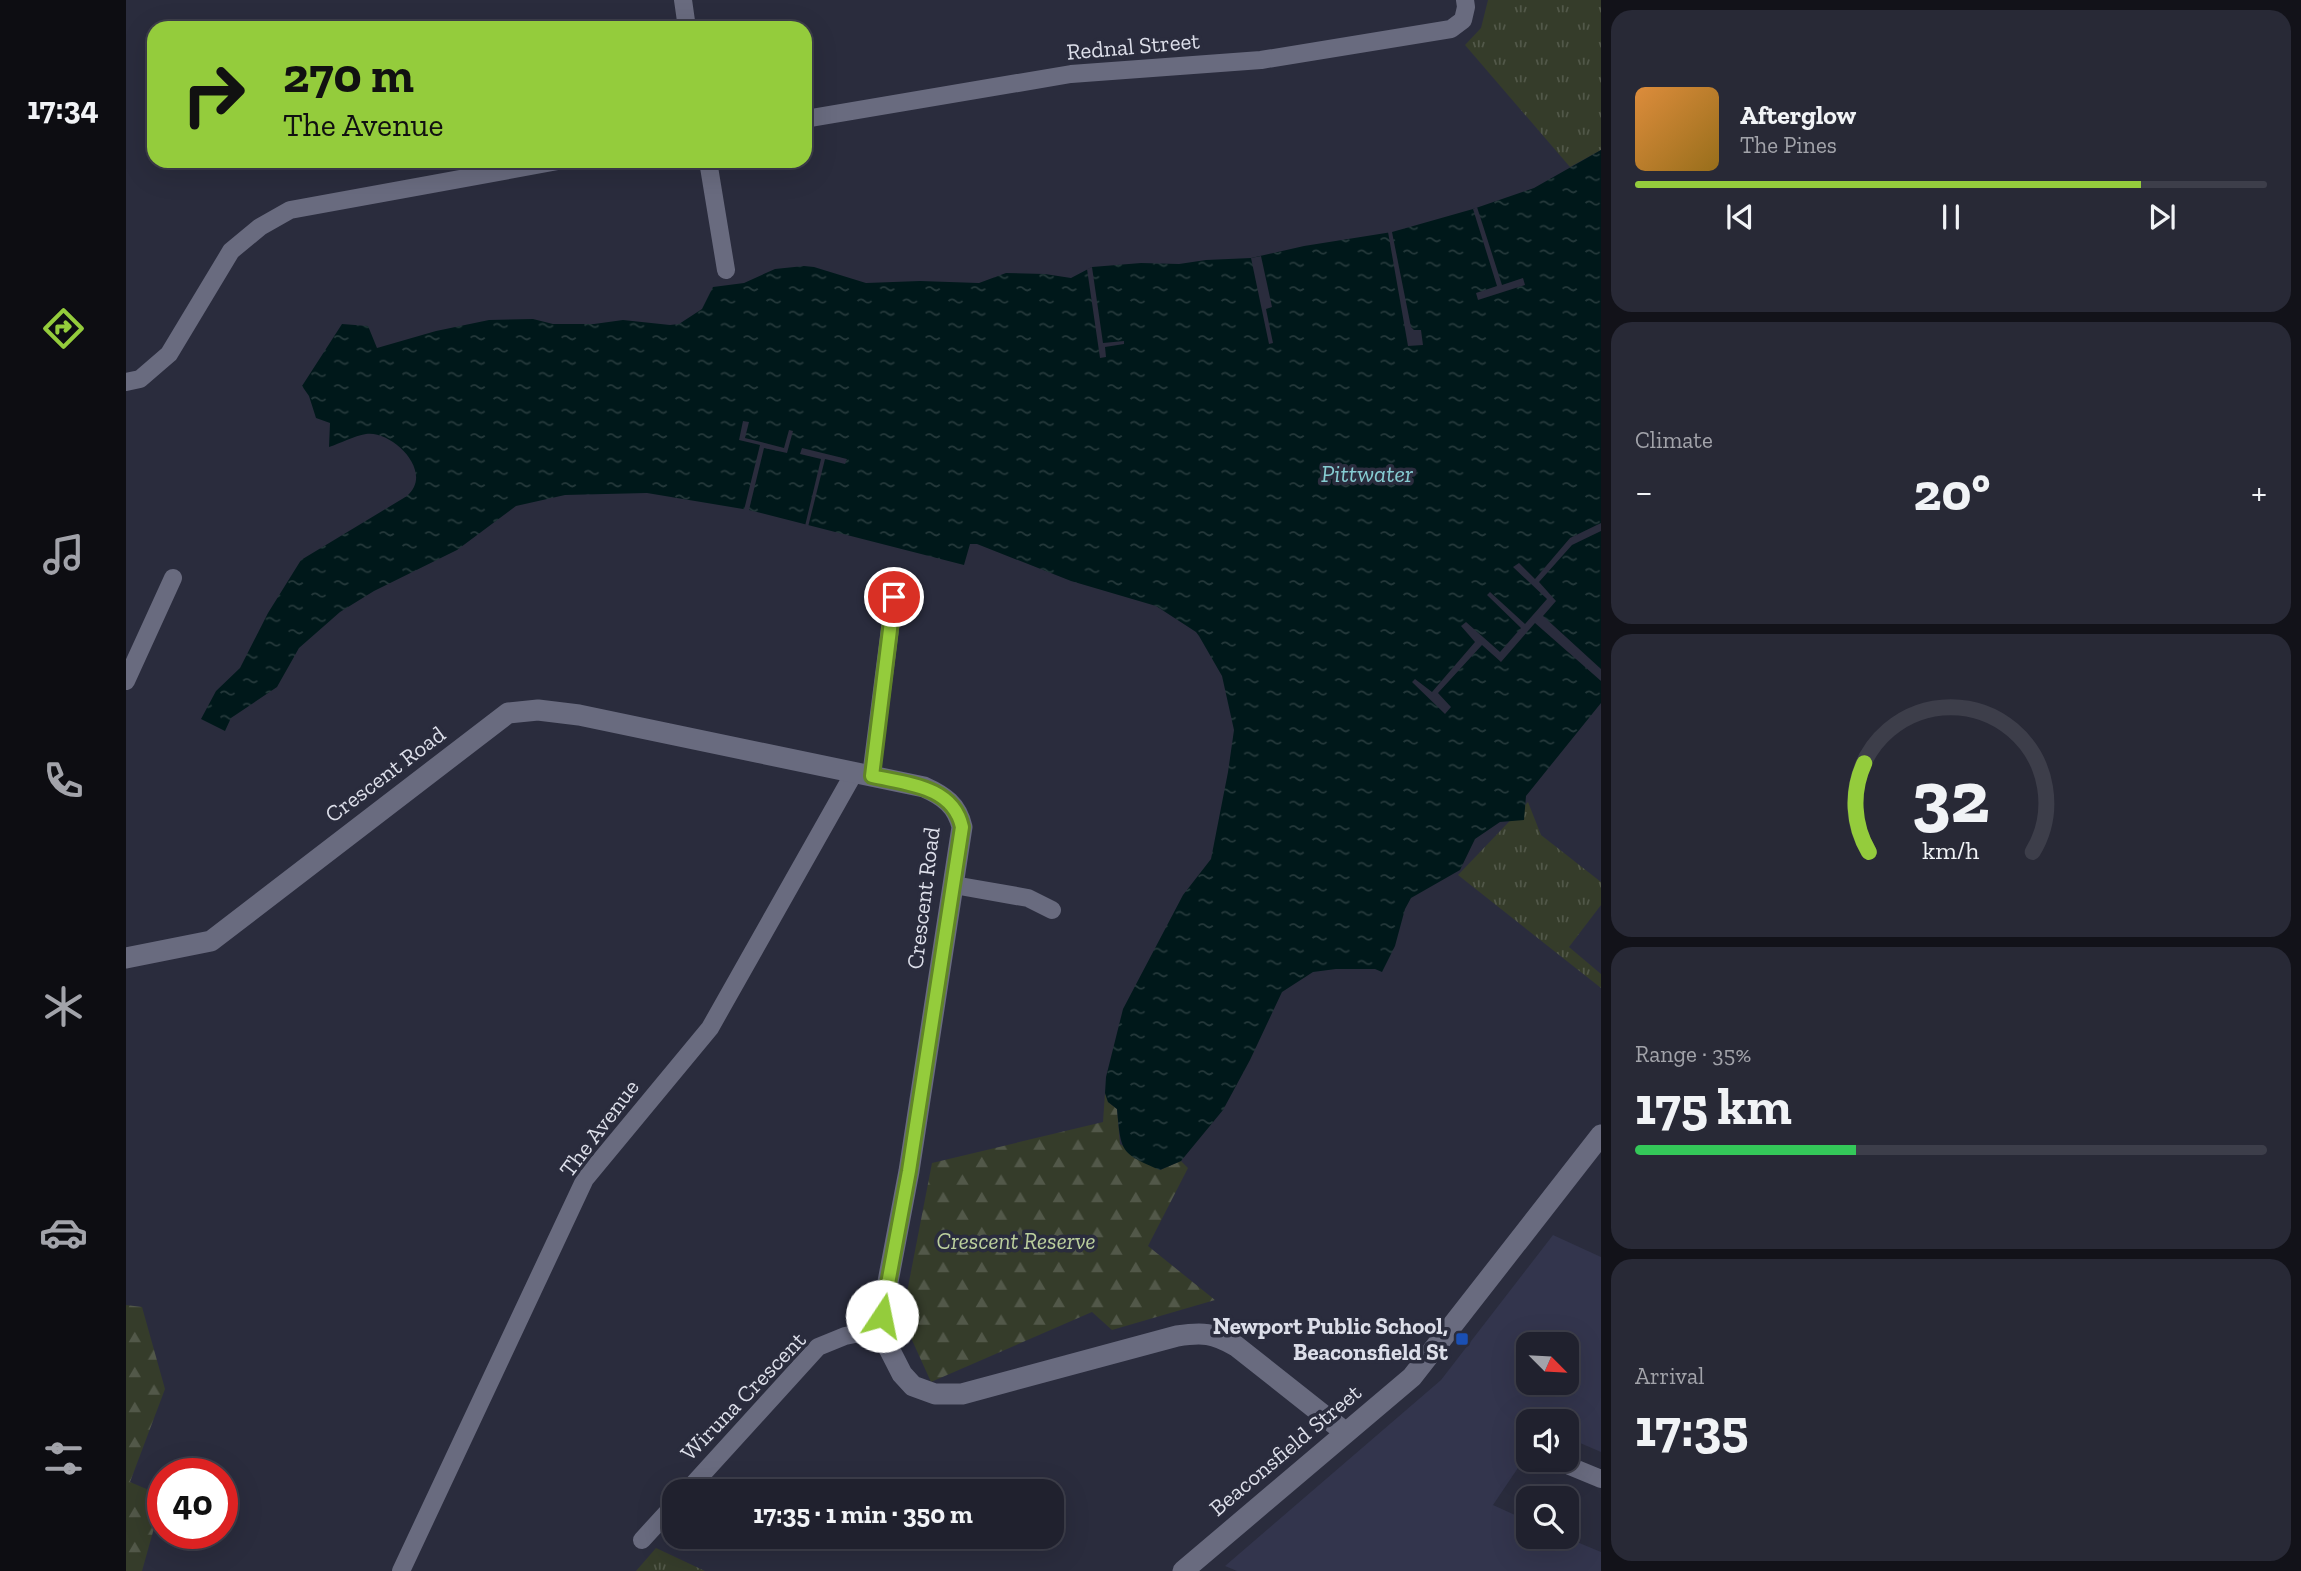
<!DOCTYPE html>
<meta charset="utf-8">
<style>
:root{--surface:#20212e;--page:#282936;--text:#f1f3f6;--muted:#a2a3aa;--line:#3d3e4a;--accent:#94cc3c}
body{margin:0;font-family:"Zilla Slab",serif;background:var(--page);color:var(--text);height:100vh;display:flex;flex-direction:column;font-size:26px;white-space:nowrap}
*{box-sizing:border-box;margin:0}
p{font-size:23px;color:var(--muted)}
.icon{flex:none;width:38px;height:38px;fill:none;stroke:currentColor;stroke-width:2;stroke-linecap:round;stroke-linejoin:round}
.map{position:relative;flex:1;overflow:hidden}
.side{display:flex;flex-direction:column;gap:10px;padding:10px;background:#121219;width:700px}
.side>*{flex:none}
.banner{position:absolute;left:21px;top:21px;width:665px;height:147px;border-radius:21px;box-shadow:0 7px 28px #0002,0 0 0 2px var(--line);background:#94cc3c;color:#111;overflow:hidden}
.needle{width:46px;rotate:114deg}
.controls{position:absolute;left:1390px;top:1332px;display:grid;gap:14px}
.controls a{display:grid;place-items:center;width:63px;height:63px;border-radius:14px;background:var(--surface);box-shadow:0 7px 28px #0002,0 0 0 2px var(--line);font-size:35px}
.speed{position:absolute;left:21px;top:1458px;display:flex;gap:14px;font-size:35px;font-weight:700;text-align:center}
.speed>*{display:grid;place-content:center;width:91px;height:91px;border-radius:50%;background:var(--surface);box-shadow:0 7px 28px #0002,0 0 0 2px var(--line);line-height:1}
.speed .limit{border:10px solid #d22;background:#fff;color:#111}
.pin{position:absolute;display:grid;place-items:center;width:60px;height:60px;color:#fff;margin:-30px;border:4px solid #fff;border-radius:50%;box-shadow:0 2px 7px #0007}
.me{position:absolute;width:77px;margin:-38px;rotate:11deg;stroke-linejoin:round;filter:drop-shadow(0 0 5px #0008)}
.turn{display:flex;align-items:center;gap:24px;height:147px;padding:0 21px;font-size:32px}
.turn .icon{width:91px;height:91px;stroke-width:2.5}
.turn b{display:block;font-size:49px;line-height:60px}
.big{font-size:52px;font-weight:800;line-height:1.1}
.side .card{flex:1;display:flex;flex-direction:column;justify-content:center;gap:10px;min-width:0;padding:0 24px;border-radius:21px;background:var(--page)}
.side .dial{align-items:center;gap:0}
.dial svg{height:182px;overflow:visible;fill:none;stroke:var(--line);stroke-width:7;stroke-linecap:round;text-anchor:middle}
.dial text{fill:var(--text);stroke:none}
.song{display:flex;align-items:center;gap:21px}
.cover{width:84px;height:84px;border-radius:10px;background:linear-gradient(135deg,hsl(30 70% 55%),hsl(40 70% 35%))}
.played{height:7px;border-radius:4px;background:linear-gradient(90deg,var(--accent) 80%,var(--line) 80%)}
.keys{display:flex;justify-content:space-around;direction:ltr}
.heat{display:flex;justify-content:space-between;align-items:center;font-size:38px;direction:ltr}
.charge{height:10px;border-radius:5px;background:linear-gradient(90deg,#34c759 35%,var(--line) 0)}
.trip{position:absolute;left:536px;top:1479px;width:402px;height:70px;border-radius:21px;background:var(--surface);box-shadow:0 7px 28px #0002,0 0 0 2px var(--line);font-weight:800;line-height:70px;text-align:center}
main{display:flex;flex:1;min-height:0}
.menu{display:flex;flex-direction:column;width:126px;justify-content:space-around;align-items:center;background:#0d0d12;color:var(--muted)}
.menu .icon{width:49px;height:49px}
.menu .active{color:var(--accent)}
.menu b{font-size:32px;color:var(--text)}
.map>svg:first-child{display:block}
</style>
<main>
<nav class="menu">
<b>17:34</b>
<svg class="icon active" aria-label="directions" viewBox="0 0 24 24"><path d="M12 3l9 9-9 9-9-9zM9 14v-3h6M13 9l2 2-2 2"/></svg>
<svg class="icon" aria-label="music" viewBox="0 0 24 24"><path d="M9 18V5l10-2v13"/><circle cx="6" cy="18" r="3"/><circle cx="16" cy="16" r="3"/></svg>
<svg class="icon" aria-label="phone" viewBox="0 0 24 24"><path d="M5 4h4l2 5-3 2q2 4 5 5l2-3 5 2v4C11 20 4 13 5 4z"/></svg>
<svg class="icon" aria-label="climate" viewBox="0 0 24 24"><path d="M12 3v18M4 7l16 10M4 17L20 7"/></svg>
<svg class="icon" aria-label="car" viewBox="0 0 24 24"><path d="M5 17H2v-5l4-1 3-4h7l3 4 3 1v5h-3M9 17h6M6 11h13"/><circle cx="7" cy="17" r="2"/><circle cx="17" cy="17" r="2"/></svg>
<svg class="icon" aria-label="filters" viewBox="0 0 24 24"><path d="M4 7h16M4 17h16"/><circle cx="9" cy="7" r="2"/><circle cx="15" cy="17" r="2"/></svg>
</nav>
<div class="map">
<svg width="1475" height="1571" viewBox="0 0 1475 1571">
<defs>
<pattern id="grass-tufts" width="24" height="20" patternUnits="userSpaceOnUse" patternTransform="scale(1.75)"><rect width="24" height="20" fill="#353c2a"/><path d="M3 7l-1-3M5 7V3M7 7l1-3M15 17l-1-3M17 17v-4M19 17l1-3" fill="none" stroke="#525849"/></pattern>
<pattern id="forest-firs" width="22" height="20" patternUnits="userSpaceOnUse" patternTransform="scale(1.75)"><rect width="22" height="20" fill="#353c2a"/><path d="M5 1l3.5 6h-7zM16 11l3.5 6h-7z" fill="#525849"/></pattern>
<pattern id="water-ripples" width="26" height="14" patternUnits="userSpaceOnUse" patternTransform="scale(1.75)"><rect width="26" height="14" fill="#00181a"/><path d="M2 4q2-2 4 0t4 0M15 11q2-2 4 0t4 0" fill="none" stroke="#25393b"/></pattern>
</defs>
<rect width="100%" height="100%" fill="#2a2c3d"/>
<path fill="#33354d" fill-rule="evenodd" d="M1427 1235 1475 1257V1452L1440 1437V1421H1402V1453L1367 1505 1402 1521V1536L1439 1537 1475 1552V1571H1111L1099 1566 1315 1380ZM1402 1344H1440V1382H1402Z"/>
<path fill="url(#grass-tufts)" d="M1362 0H1475V150L1444 167 1339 45 1355 28Z
M1402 802 1415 835 1475 882V905L1443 947 1475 974V988L1332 875Z
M530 1548 579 1571H510Z"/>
<path fill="url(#forest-firs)" d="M979 1093 982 1102 991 1109 994 1144 1034 1170 1055 1161 1062 1168 1022 1246 1089 1300 986 1330 966 1312 805 1382 776 1318 806 1163 977 1122Z
M0 1305 16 1307 39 1389 4 1482 37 1496 16 1571H0Z"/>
<path fill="url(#water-ripples)" d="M1475 150V703L1400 796 1398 820 1374 822 1349 839 1334 870 1285 898 1279 909 1269 946 1256 972 1249 969H1210L1187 972 1156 992 1124 1060 1097 1110 1055 1161 1034 1170C994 1153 995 1152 991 1109L982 1102 979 1093 980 1077 997 1009 1057 895 1085 859 1102 772 1108 730 1096 676 1073 636 1070 632 1030 606 945 581 851 544H844L838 565 623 510 521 493 439 495 390 506 331 550 248 591 214 612 173 648 151 687 105 718 99 731 75 719 90 691 114 668 142 613 175 560 281 496C309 472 266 430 240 434 228 436 215 443 203 447L204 423 190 418 183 396 176 386 216 324 242 326 251 348 310 331 363 320 407 319 427 324H468L497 320 544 325 553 324 576 309 587 287 618 283 649 269 678 266 688 267 740 283 794 281 853 283 880 273 919 274 945 278 966 267 1015 263 1053 264 1080 260 1125 258 1178 246 1266 232 1347 209 1408 188Z"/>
<path fill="#2a2c3d" d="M1351 207 1376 285 1397 278 1399 285 1352 300 1350 293 1371 286 1347 209Z
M1262 232H1266L1285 327 1288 330H1295L1297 345 1282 346Z
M1135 256 1146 307 1140 309 1147 343 1143 344 1125 258Z
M966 267 977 343 998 341V344L979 347 980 357 974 358 961 269Z
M617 421 623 422 619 438 658 448 663 430 667 431 661 453 638 448 623 510H618L634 445 613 440Z
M676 448 721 459 719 464 699 459 682 527 679 526 695 459 674 454Z
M1475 523V531L1446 545 1413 582 1430 601 1417 616 1475 669V681L1409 623 1375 662 1356 645 1312 693 1325 707 1319 714 1286 682 1289 679 1306 692 1349 642 1335 626 1340 622 1374 652 1395 628 1361 595 1364 592 1399 624 1421 599 1387 567 1393 563 1409 579 1444 538Z"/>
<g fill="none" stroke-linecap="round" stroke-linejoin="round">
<path stroke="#696b7f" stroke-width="18" d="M557 0 561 28
M679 119 945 74 1135 60 1325 29 1337 20 1340 7 1339 0
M582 161 600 270
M0 382 14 379 43 354 105 251 134 227 164 210 432 161
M0 681 47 578
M745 776 768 597
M828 885 902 898 926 910
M1429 1460 1475 1479
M561 1491 692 1347 719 1336 753 1329
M516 1540 548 1505
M275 1571 459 1179 584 1028 728 773"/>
<path stroke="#696b7f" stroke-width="21" d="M0 958 85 941 382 713 412 710 453 715 798 787C818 796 831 805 836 827L783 1171 753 1329 776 1374 787 1386 809 1394H836L1051 1336C1077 1332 1087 1333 1110 1346L1220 1433
M1057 1571 1286 1377 1475 1135"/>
</g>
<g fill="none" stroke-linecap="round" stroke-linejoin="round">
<g stroke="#608527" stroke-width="18">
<path id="route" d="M756 1316 783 1171 836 827C827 786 781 784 746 776L768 597"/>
</g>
<use href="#route" stroke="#94cc3c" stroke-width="12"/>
</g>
<rect fill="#1a4fb4" stroke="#2a2c3d" stroke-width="2.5" x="1329" y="1332" width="14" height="14" rx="3.5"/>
<g text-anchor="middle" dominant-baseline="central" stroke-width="7" stroke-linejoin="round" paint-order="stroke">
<g font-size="23" fill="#dcdee9" stroke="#2a2c3d">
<text transform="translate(1007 46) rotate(-5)">Rednal Street</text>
<text transform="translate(259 774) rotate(-37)">Crescent Road</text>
<text transform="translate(797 898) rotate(-83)">Crescent Road</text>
<text transform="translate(473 1128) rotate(-53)">The Avenue</text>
<text transform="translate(617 1396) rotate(-46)">Wiruna Crescent</text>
<text transform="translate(1159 1450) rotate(-40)">Beaconsfield Street</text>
</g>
<g font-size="23" font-style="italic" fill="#bbcf9d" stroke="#2a2c3d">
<text x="890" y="1241">Crescent Reserve</text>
</g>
<g font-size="23" font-weight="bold" fill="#dcdee9" stroke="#2a2c3d" text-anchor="end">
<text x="1322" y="1326">Newport Public School,<tspan x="1322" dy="26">Beaconsfield St</tspan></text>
</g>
<g font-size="24" font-style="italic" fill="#86ccd2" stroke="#2a2c3d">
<text x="1241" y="473">Pittwater</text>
</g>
</g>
</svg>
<div class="controls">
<a><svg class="needle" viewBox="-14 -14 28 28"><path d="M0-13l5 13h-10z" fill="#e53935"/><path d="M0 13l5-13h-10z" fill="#a2a3aa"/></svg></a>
<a><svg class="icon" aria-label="sound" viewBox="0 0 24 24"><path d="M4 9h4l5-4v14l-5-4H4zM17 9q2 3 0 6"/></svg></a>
<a><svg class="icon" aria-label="search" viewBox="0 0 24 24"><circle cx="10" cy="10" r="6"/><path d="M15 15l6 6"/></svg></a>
</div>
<div class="speed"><div class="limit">40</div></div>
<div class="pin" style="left:768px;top:597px;background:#d93025"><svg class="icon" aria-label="arrive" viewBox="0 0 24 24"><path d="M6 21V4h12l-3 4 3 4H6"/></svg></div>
<svg class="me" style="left:756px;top:1316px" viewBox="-20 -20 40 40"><circle r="19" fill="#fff"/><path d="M0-13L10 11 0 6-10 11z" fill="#94cc3c"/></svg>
<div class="trip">17:35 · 1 min · 350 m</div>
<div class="banner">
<div class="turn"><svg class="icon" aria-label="right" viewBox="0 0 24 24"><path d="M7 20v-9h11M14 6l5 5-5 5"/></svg><div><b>270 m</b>The Avenue</div></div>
</div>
</div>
<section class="side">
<div class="card">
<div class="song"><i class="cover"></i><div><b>Afterglow</b><p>The Pines</p></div></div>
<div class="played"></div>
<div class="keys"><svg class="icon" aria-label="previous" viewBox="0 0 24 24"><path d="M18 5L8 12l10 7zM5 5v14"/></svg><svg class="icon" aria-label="pause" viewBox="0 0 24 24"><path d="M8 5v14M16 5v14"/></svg><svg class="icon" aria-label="next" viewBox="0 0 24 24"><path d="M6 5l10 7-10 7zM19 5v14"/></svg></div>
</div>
<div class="card"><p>Climate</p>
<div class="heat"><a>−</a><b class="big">20°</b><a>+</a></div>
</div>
<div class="card dial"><svg viewBox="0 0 100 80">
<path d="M14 69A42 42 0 1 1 86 69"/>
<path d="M14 69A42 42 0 0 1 12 30" stroke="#94cc3c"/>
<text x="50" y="56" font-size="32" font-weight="700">32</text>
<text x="50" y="72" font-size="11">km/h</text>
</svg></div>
<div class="card"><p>Range · 35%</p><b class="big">175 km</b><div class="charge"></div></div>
<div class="card"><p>Arrival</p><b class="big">17:35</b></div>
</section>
</main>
